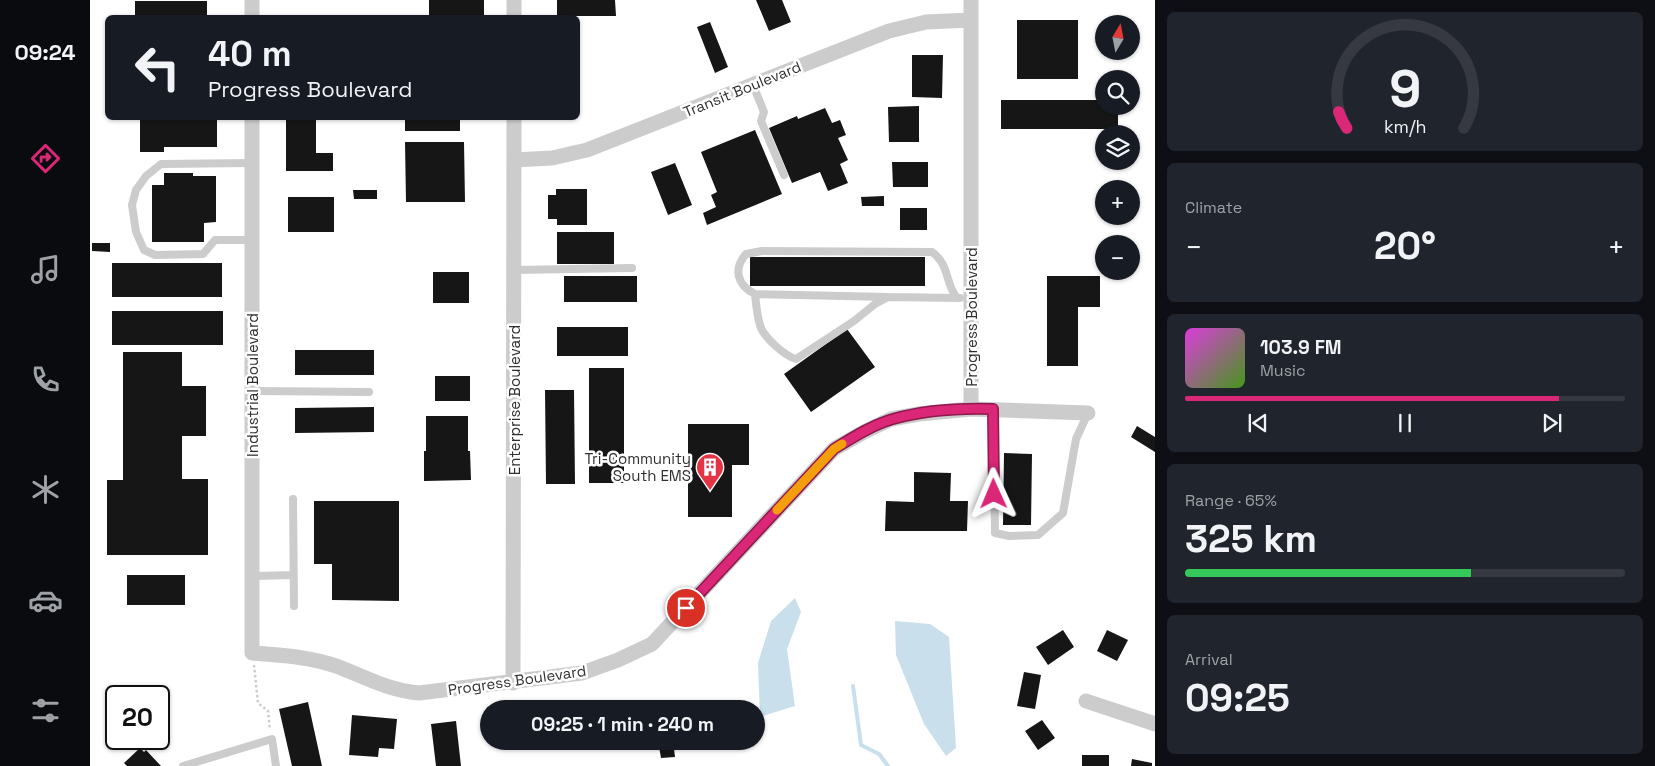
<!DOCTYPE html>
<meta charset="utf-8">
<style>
:root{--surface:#171b24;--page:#20242c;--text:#f1f3f6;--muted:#9ea1a6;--line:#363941;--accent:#db2777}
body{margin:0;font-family:"Space Grotesk",sans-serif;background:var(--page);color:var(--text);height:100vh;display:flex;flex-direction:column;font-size:19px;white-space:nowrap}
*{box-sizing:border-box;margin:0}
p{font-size:16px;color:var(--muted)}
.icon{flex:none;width:28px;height:28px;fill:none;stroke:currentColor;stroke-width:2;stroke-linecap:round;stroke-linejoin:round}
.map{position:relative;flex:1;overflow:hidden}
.sheet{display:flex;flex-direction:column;gap:12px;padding:12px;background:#0d0f14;width:500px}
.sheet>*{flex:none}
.guide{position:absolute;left:15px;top:15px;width:475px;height:105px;border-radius:8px;box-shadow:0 1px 4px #0004;background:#171b24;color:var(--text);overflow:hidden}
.needle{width:32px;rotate:10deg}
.tools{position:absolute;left:1005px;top:15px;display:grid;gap:10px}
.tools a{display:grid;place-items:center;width:45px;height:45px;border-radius:50%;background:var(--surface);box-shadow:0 1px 4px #0004;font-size:25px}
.speed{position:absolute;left:15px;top:685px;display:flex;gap:10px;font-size:25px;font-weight:700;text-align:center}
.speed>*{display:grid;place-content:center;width:65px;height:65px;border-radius:50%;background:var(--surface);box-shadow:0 1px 4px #0004;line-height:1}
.speed .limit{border:2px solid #111;border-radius:8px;background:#fff;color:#111}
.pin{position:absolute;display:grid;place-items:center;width:42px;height:42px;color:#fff;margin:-21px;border:2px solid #fff;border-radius:50%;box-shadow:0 1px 5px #0007}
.me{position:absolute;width:55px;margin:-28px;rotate:359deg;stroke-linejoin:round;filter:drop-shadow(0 0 4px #0008)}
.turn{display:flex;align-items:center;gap:18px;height:105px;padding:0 20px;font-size:22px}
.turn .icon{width:65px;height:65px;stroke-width:2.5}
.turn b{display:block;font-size:35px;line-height:42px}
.big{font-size:38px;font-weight:700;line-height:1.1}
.sheet .widget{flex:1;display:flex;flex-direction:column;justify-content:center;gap:8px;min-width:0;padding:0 18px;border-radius:8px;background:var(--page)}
.sheet .dial{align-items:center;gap:0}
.dial svg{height:130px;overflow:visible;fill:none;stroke:var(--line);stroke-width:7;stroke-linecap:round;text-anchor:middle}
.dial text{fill:var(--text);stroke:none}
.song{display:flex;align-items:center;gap:15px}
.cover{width:60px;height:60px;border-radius:8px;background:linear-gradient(135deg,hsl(300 70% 55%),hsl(100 70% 35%))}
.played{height:5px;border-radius:2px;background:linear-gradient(90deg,var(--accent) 85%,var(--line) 85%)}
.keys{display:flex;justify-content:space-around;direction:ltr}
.heat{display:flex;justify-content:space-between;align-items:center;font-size:28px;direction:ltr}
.charge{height:8px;border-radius:4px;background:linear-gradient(90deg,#34c759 65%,var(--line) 0)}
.trip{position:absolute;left:390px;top:700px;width:285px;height:50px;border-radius:25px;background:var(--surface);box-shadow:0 1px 4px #0004;font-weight:700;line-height:50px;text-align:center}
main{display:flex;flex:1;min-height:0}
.dock{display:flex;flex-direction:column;width:90px;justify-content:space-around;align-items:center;background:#090b0e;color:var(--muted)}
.dock .icon{width:35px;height:35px}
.dock .selected{color:var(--accent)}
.dock b{font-size:22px;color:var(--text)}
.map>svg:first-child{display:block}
</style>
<main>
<nav class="dock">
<b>09:24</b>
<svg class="icon selected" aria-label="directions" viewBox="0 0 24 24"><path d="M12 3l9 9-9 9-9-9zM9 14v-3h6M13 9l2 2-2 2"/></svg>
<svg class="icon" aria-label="music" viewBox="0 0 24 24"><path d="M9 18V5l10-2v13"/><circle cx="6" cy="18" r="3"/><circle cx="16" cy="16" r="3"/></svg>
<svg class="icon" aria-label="phone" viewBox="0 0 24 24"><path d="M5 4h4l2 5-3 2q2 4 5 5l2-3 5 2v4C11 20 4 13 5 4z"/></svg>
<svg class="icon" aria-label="climate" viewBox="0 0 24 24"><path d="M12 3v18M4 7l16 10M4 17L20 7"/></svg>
<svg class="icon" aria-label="car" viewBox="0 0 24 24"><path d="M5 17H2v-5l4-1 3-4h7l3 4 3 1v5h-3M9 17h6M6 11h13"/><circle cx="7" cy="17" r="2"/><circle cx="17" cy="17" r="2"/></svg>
<svg class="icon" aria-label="filters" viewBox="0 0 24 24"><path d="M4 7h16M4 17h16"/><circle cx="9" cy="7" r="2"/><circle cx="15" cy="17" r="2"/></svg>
</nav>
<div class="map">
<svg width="1065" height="766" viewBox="0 0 1065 766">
<rect width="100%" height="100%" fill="#fff"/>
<path fill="#c9dfeb" d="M705 598 711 612 697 649 705 706 670 717 668 663 681 621Z
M805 621 840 624 859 637 866 748 856 756 834 724 806 655Z"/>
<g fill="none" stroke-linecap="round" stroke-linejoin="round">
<path stroke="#c9dfeb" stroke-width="4" d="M763 686 771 745 789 754 798 766"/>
</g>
<path fill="#161616" d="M339 0H394V18H339Z
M467 0H525L526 16H467Z
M666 0H692L701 22 679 31Z
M45 1H117V18H45Z
M927 20H988V79H927Z
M620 22 638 67 625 73 607 27Z
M822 55H853L852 98 822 97Z
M911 100H1014V106H1028V129H911Z
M829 106V142H799L798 107Z
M735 108 742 123 750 120 756 135 748 138 758 160 750 164 758 183 738 191 730 172 702 183 679 128 707 116 708 119Z
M50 118H127V147H74V152H50Z
M196 118H226V153H243V171H196Z
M315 118H370V131H315Z
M665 130 692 194 617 225 613 213 626 207 621 195 627 192 611 152Z
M315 142H374L375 202H316Z
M802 162H838V187H803Z
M585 163 602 205 578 215 561 172Z
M74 173H103V176H126V222L114 223V242H62V185H74Z
M466 189H497V225H467V219H458V195H466Z
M263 190H287V199H264Z
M794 196V206H772L771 197Z
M198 197H244V232H198Z
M810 208H837V230H810Z
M467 232H524V264H467Z
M2 243H20V252L2 251Z
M660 257H835V286H660Z
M22 263H132V297H22Z
M343 272H379V303H343Z
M474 276H547V302H474Z
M957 276H1010V307H988V366H957Z
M22 311H133V345H22Z
M467 327H538V356H467Z
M757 329 785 367 721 412 694 374Z
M205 350H284V375H205Z
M33 352H92V386H116V436H92V479H118V555H17V480H33Z
M499 368H534V483H499Z
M345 376H380V401H345Z
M455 390H484L485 484H456Z
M284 407V432L205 433V408Z
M336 416H378V451H380L381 480 334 481V451H336Z
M598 424H659V465H642V517H598Z
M1047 426 1065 437V452L1041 437Z
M914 453 942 454 941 525H913Z
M824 472 861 473 860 501H878L877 531H795L796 501 824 502Z
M224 501H309V601L242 600V564H224Z
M37 575H95V605H37Z
M973 630 984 647 958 665 946 647Z
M1017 630 1038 640 1027 661 1007 651Z
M934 672 951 675 945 709 927 706Z
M218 702 232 766H202L189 709Z
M262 715 307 719 304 749 289 748 288 757 259 755Z
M952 720 965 738 948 750 935 731Z
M366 721 371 766H346L341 724Z
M568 741H583L585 757 571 758Z
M50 748 54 752 56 750 71 766H37L34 763Z
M992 755H1019V766H992Z
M1042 759 1062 763V766H1041Z"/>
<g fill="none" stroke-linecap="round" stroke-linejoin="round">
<path stroke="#ccc" stroke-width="2.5" stroke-dasharray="2.5 2.5" stroke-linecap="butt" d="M164 665 168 703 178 711 180 730"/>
<path stroke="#ccc" stroke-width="8" d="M663 85 674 112 671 121 694 175
M162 163 71 164 56 176 46 190 42 205 46 232 54 250 65 255 113 254 125 240H162
M424 270 542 268
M665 294C666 304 667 316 670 325 673 337 695 356 706 359L764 321 785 304 798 297 870 298
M798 297 665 294C647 285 643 269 656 254L672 251 842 252C860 265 855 284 867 298
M162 391 279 392
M903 409 905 533 919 536 948 535 973 513 986 439 998 413
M203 499 204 606
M162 576 203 575
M93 766 182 739 186 766"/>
<path stroke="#ccc" stroke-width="15" d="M162 18V0
M424 18V0
M162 118V653C192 655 221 657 249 667 277 678 298 690 329 693L492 673 528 660 562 644 744 449 774 432 801 419 829 414 881 409 998 413
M424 160 462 158 497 150 799 31 836 22 881 20
M881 409V0
M423 683 424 118
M996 701 1065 724"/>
</g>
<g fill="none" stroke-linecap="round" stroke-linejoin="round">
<g stroke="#8e194d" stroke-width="12">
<path id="route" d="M596 608 744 449C762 438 782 425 803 419 835 410 871 408 903 409L904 494"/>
</g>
<use href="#route" stroke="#db2777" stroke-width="9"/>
<path stroke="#f59e0b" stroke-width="9" d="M687 510 744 449 752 444"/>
</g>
<defs>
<g id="building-pin" transform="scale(1.4375)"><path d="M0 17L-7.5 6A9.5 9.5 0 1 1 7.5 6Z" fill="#e33345" stroke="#fff"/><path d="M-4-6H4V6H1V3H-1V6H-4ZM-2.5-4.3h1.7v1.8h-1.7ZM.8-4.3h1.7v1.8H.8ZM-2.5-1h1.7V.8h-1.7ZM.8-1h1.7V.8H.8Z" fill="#fff"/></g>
</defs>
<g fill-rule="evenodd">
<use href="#building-pin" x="620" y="467"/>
</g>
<g text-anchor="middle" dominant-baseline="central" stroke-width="5" stroke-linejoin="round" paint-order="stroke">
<g font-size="15" fill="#2f2f2f" stroke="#fff">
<text transform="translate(652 89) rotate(-22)">Transit Boulevard</text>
<text transform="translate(881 317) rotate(-90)">Progress Boulevard</text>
<text transform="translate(162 385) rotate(-90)">Industrial Boulevard</text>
<text transform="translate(424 400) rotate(-90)">Enterprise Boulevard</text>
<text transform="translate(427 680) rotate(-8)">Progress Boulevard</text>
</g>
<g font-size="15" fill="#2f2f2f" stroke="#fff" text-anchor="end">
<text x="601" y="458">Tri-Community<tspan x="601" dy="17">South EMS</tspan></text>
</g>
</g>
</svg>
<div class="tools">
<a><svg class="needle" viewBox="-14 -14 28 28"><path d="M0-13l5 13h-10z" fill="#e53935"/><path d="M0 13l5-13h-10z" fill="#9ea1a6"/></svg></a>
<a><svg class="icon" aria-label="search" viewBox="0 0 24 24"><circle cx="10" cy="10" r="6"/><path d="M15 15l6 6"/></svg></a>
<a><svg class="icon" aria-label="layers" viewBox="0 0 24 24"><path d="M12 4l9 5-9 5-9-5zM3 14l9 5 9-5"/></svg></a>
<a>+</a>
<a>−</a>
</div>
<div class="speed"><div class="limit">20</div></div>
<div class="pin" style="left:596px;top:608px;background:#d93025"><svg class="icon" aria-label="arrive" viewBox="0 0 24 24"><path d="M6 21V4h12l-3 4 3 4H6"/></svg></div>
<svg class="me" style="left:904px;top:494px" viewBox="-20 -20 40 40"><path d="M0-17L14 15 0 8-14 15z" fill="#db2777" stroke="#fff" stroke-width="4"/></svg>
<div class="trip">09:25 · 1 min · 240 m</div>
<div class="guide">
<div class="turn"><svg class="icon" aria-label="left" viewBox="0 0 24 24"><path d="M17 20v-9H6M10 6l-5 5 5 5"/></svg><div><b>40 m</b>Progress Boulevard</div></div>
</div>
</div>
<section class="sheet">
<div class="widget dial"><svg viewBox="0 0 100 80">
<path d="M14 69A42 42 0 1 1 86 69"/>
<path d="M14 69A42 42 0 0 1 9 59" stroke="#db2777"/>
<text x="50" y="56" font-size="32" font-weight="700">9</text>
<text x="50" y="72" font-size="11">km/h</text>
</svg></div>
<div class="widget"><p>Climate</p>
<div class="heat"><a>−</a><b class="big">20°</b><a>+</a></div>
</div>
<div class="widget">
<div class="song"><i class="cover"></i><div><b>103.9 FM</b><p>Music</p></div></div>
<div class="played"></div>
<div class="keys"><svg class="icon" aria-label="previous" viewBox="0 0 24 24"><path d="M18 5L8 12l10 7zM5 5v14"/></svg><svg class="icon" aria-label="pause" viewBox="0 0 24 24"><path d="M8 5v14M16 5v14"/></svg><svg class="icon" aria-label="next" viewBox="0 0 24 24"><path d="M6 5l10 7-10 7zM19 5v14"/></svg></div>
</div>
<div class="widget"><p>Range · 65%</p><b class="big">325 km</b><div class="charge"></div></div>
<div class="widget"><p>Arrival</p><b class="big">09:25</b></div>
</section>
</main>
